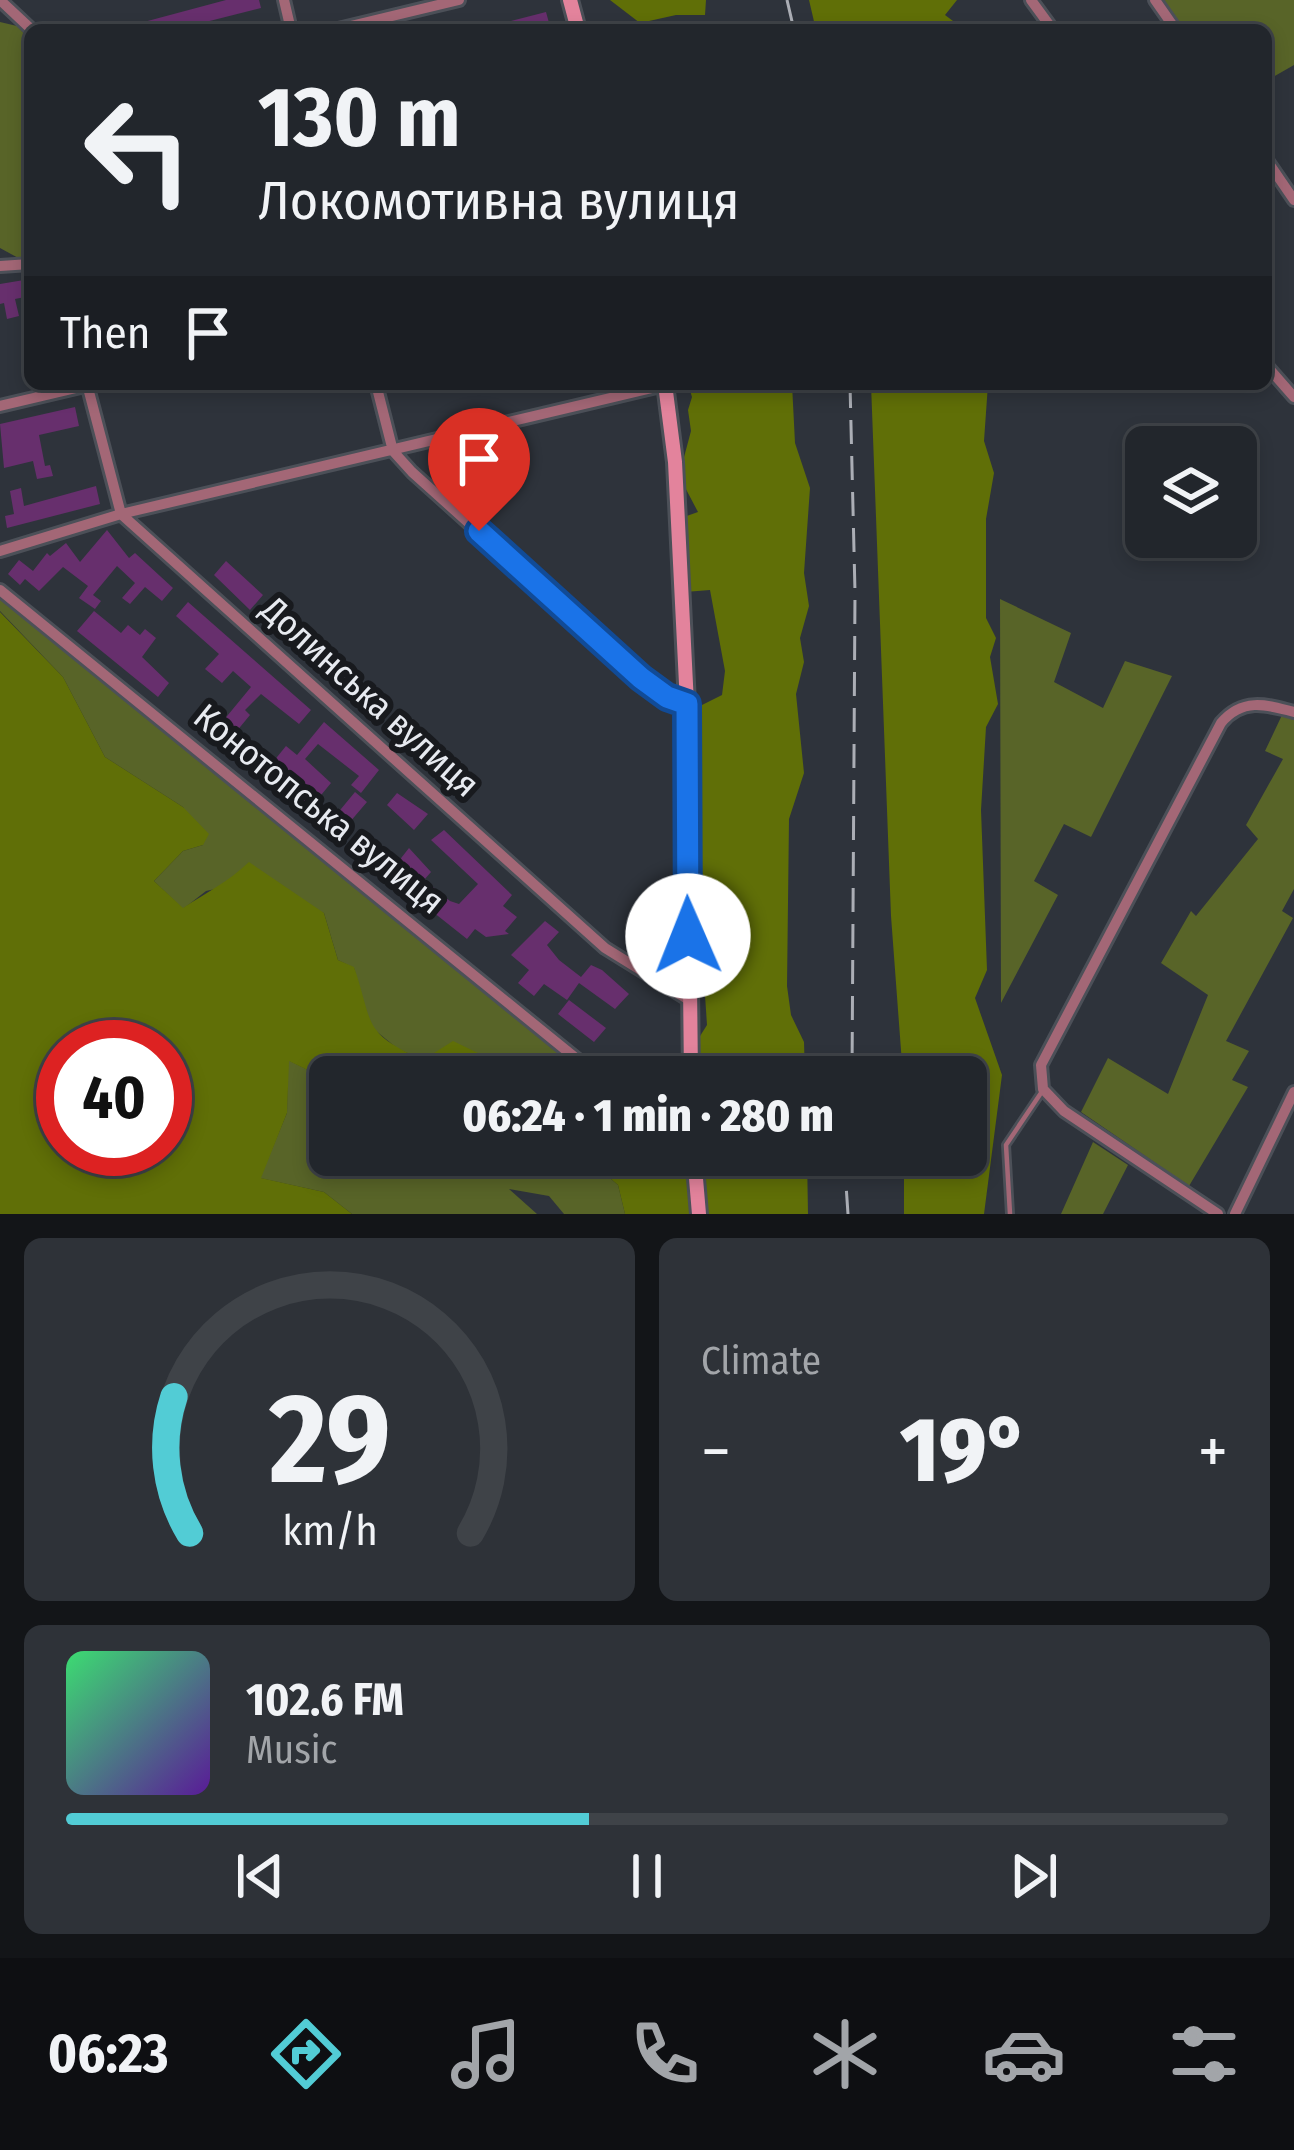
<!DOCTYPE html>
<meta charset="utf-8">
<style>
:root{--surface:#22262c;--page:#2e3238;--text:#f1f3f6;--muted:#a2a5a9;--line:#3f4348;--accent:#52ccd5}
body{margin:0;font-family:"Fira Sans Condensed",sans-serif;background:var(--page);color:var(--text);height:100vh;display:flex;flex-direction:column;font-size:45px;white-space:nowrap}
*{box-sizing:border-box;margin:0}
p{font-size:39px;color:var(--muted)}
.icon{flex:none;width:66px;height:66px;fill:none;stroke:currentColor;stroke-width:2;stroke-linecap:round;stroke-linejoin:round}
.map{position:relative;height:1214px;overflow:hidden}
.panel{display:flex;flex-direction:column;gap:24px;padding:24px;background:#131518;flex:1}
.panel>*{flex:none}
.banner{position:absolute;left:24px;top:24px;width:1248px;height:366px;border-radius:18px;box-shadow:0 6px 18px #0003,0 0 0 3px var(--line);background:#22262c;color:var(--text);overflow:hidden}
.tools{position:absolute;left:1125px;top:426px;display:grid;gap:24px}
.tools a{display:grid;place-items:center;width:132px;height:132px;border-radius:18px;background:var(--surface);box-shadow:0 6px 18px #0003,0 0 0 3px var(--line);font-size:60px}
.speed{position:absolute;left:36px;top:1020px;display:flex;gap:24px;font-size:60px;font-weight:700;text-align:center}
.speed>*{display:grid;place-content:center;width:156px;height:156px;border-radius:50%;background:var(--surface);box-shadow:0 6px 18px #0003,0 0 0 3px var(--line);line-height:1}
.speed .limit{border:18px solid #d22;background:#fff;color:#111}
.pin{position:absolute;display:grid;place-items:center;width:102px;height:102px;color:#fff;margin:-123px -51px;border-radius:50% 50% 50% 0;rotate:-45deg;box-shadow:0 0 12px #0007}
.pin .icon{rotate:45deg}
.me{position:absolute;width:132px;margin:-66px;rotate:359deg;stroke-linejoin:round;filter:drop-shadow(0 0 9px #0008)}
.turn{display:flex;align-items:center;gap:42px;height:252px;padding:0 36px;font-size:54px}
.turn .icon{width:156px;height:156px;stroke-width:2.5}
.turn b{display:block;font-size:84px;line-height:102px}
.then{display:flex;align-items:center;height:114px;padding:0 36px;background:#0003;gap:24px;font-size:45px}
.big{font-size:90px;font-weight:800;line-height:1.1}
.panel .card{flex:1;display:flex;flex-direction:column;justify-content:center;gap:18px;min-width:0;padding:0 42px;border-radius:18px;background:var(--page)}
.panel .dial{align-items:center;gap:0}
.dial svg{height:312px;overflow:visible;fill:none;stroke:var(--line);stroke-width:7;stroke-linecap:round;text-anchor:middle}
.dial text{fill:var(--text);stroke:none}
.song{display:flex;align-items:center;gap:36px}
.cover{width:144px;height:144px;border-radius:18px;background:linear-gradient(135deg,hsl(140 70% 55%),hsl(270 70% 35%))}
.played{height:12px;border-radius:6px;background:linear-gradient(90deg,var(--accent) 45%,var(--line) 45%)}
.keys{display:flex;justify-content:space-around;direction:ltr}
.heat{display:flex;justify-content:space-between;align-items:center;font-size:66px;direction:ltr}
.panel .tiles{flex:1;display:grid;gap:24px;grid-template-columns:1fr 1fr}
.card:last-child{grid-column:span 2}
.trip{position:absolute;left:309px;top:1056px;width:678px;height:120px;border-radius:18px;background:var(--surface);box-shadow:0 6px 18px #0003,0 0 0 3px var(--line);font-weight:800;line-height:120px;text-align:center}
.dock{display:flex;height:192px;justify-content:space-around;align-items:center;background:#0e0f12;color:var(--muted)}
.dock .icon{width:84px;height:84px}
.dock .on{color:var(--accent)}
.dock b{font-size:54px;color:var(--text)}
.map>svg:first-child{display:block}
</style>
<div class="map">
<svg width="1294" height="1214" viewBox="0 0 1294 1214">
<rect width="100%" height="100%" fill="#2e333b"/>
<path fill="#586428" d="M1162 0H1294V65L1266 81V30H1184Z
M0 22 17 26 30 40V258L22 260 0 248Z
M0 599 593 1077H517L505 1066 424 1060 398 1049 370 1026 354 968 338 960 324 913 224 887 206 891 183 909 154 881 183 851 203 845 183 807 105 757 63 677 0 611Z
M1000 599 1071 633 1054 682 1103 708 1125 661 1172 676 1091 837 1064 824 1034 881 1058 895 1001 1003Z
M1282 715 1294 720V889L1282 911 1293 918 1226 1041 1249 1051 1232 1080 1248 1087 1189 1186 1081 1112 1108 1058 1168 1094 1208 995 1161 963 1191 911 1196 916 1258 839 1246 825 1283 759 1265 751Z
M288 1060 330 1081V1155H477L503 1168 518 1155H583L618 1185 625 1214H564L549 1196 509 1189 537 1214H352L324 1192 260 1178 287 1113Z
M1093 1142 1128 1165 1103 1214H1061Z"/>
<path fill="#606f07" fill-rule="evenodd" d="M610 0H706L705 15H676L640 23Z
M809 0H957L945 15 965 30H816Z
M688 384H792L795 443 810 488 804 573 809 606 800 638 804 662 796 694 804 773 789 819 787 986 791 1015 804 1042 805 1077H696L695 1044 707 1025 705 995 695 991V972L705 969 716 908 712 887 696 865V708L722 695 725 671 710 590 685 592 681 518 698 512 679 476 691 431 688 410 692 397Z
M871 384H988L984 441 994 473 986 519V618L996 638 990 657 998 704 986 727 981 810 987 970 975 998 1002 1075 984 1214H904V1155H966V1077H903L891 916Z
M0 612 63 677 105 757 183 807 209 834 203 845 183 851 154 881 183 908C207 892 228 882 249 862L324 913 338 960 354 967C374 1025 361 1032 423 1060L453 1041 505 1066 517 1077H330V1081L289 1061 287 1113 261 1178 324 1192 352 1214H0ZM165 1047V1149H63V1047Z
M583 1155H664L692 1177 695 1214H625L618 1185Z
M698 1155H807L808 1214H703Z"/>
<path fill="#672f6d" d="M226 0H259L261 8 174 30H114Z
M546 12 551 30H488L487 27Z
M30 279V296L15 299 19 316 7 319 4 303 0 304V284Z
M75 407 79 426 39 435 45 466 50 465 53 476 37 479 33 461 4 468 0 424Z
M96 486 100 504 7 528 5 516 14 514 10 491 21 488 24 506Z
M107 530 129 558 135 553 173 588 162 601 145 587 130 604 122 598 135 583 117 566 93 595 101 601 95 609 79 598 88 586 63 567 39 591 25 579 20 585 8 574 19 560 33 571 47 553 50 556 66 543 80 562Z
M226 561 263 595 250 610 214 575Z
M188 602 311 710 299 724 261 694 245 710 250 715 236 732 223 721 251 687 233 671 222 683 205 669 219 654 176 616Z
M94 611 121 633 128 625 140 635 145 629 156 638 142 657 169 683 158 697 77 631Z
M324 722 379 770 361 793 351 785 359 776 318 744 305 759 331 783 317 800 336 815 355 792 367 802 337 837 291 799 297 791 282 779 273 790 248 766 260 751 273 762 286 746 297 755Z
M397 793 428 814 414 830 387 805Z
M444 830 512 895 503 906 517 917 505 931 509 934 486 937 475 929 467 939 404 889 415 875 398 862 409 848 431 872 424 880 450 901 459 904 478 884 431 840Z
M545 921 559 932 547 945 559 960 581 977 591 965 602 970 629 994 615 1009 579 983 567 1000 544 984 534 996 518 983 529 970 511 955Z
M569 1000 606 1028 594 1042 558 1014Z"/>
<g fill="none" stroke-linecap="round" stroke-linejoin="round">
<g stroke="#4c5058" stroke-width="10">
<path id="lane" d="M1010 1214 1006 1145 1041 1093"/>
</g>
<g stroke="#4c5058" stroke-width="16">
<path id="street" d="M0 0 32 30
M284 0 291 30
M1031 0 1053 30
M1155 0 1176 30
M334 30 459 0
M1266 159 1294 200
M0 266 30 264
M1266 365 1294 397
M87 384 121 514 605 948 689 1000
M376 384 393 451 412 472 641 678 687 704
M0 406 89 385
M0 551 121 514 665 385
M0 590 599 1077
M671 1155 695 1175
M1218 1214 1064 1111 1043 1089 1041 1065 1221 723C1242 698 1265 704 1294 712
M1235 1214 1294 1092"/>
</g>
<g stroke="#4c5058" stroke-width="20">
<path id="secondary" d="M570 0 578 30
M665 384 675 462 687 704 691 1077
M694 1155 699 1214"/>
</g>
<use href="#lane" stroke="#a36776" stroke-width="4.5"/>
<use href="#street" stroke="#a36776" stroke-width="10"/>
<use href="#secondary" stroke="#e3839c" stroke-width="14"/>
<path stroke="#abaeb5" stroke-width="3" stroke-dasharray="24 12" stroke-linecap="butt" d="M787 0 794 30
M850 384 855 592 852 1077
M844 1155 848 1214"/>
</g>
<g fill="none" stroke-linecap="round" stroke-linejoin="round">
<g stroke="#114b97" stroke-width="30">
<path id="route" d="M479 531 641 678 667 697 687 704 688 936"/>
</g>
<use href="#route" stroke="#1a73e8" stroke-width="21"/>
</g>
<g text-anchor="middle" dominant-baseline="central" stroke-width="12" stroke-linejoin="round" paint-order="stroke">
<g font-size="36" fill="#e7eaf0" stroke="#181a1e">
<text transform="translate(370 697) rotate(42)">Долинська вулиця</text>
<text transform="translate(319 809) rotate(39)">Конотопська вулиця</text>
</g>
</g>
</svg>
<div class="tools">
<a><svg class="icon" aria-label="layers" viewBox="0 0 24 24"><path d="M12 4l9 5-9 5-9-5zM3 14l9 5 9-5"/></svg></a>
</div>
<div class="speed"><div class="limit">40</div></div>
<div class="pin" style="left:479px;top:531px;background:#d93025"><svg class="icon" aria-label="arrive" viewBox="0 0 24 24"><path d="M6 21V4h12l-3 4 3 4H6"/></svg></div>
<svg class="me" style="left:688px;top:936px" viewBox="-20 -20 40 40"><circle r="19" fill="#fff"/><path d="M0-13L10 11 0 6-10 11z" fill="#1a73e8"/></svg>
<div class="trip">06:24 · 1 min · 280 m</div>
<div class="banner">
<div class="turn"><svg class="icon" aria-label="left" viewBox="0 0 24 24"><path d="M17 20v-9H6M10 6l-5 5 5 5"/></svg><div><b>130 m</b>Локомотивна вулиця</div></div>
<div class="then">Then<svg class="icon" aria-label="arrive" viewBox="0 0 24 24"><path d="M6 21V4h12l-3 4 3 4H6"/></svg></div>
</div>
</div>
<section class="panel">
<div class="tiles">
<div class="card dial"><svg viewBox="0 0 100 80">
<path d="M14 69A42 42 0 1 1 86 69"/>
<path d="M14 69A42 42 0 0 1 10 34" stroke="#52ccd5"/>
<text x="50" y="56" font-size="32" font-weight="700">29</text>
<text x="50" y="72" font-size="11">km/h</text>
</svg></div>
<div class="card"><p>Climate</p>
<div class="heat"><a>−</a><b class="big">19°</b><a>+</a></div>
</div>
<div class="card">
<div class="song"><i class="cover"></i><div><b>102.6 FM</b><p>Music</p></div></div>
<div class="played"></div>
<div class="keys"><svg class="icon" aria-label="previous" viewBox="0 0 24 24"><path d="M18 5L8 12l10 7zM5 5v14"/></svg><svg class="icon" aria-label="pause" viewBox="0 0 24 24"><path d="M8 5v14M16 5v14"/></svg><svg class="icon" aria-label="next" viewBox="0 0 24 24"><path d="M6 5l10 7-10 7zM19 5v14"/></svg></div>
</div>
</div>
</section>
<nav class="dock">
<b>06:23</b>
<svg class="icon on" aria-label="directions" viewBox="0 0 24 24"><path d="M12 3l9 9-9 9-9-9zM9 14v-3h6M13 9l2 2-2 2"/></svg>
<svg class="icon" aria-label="music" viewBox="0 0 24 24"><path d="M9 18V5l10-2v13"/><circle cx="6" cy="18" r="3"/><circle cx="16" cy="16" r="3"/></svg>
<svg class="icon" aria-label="phone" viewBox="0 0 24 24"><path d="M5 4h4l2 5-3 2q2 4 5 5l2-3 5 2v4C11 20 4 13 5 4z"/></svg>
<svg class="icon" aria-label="climate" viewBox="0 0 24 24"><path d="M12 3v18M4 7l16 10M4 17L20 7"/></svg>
<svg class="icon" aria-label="car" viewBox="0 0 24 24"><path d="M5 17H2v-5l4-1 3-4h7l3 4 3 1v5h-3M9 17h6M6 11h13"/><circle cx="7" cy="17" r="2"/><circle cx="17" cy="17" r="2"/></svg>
<svg class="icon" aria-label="filters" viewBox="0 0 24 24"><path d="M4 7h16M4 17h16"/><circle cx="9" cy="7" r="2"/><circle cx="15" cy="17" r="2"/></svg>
</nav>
